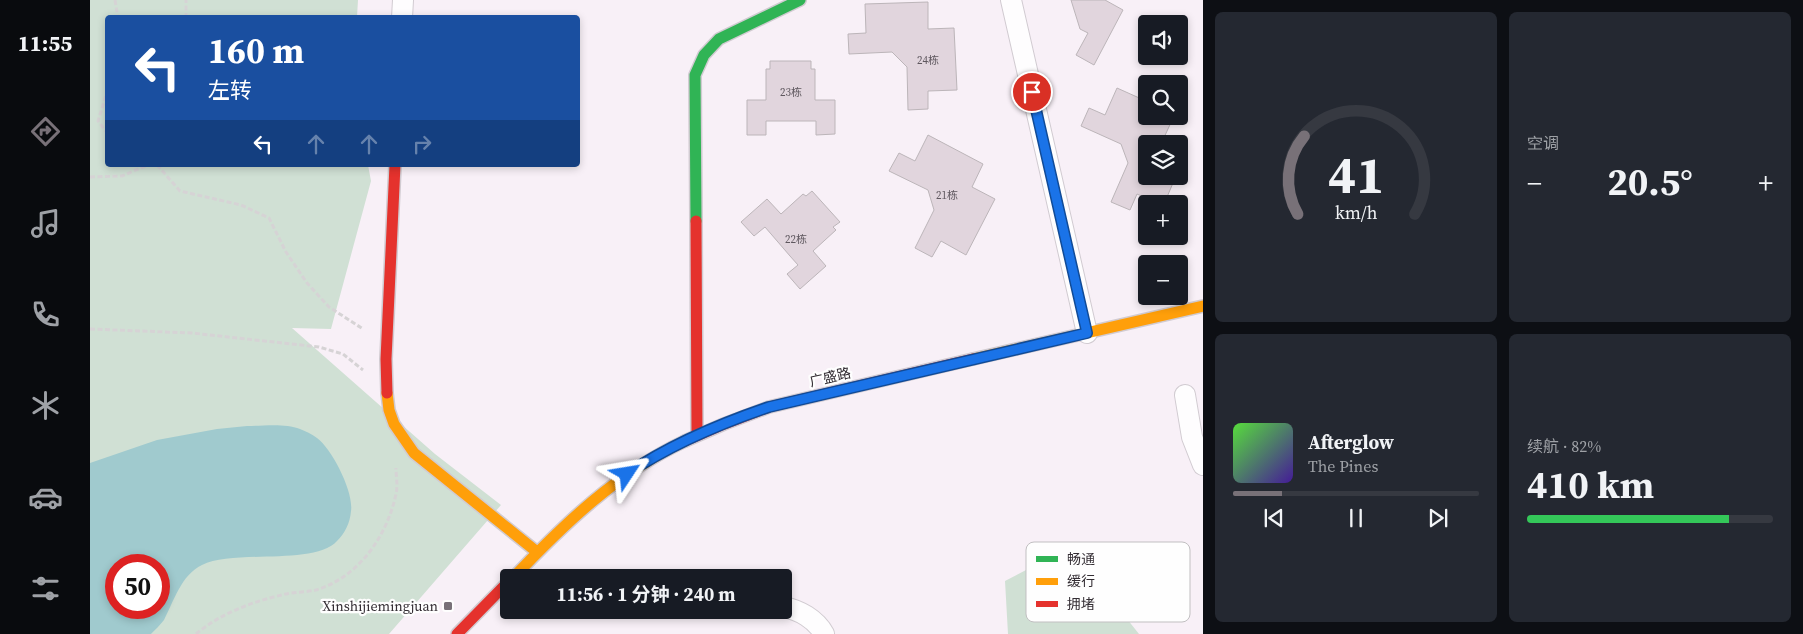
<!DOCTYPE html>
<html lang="zh">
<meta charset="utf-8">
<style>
:root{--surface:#171b24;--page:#242831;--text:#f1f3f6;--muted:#9ea1a6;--line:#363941;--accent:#787178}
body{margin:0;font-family:"Source Serif 4","Noto Sans SC",serif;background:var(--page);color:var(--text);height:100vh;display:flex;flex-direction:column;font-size:19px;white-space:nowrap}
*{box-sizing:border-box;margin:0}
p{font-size:16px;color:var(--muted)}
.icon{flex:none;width:28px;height:28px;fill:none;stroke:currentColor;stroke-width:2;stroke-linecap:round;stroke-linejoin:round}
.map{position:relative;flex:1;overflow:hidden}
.sheet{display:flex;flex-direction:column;gap:12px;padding:12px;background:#0d0f14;width:600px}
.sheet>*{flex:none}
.hud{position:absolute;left:15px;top:15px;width:475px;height:152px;border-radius:5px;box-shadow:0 2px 8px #0003;background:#1a4fa0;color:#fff;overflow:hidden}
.controls{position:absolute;left:1048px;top:15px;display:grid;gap:10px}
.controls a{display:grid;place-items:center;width:50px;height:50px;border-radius:5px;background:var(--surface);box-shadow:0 2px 8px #0003;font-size:25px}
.speed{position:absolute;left:15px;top:554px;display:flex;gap:10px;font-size:25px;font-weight:700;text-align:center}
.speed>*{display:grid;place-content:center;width:65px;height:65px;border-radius:50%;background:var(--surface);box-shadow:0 2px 8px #0003;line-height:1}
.speed .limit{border:8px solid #d22;background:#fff;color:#111}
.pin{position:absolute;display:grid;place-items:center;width:42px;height:42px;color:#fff;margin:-21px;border:2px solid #fff;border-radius:50%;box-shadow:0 1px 5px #0007}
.me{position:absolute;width:55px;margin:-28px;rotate:57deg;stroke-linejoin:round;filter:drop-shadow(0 0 4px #0008)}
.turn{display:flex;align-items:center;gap:18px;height:105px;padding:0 20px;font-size:22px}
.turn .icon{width:65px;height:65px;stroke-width:2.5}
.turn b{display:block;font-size:35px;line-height:42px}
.lanes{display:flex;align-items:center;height:48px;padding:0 20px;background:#0003;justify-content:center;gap:25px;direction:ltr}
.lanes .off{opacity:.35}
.big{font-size:38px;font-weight:700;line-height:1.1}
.sheet .tile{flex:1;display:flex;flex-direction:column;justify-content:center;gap:8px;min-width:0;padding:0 18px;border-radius:8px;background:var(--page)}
.sheet .dial{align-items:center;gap:0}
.dial svg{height:130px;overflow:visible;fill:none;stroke:var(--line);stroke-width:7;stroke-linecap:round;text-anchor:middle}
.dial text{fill:var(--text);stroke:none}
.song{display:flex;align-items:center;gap:15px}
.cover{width:60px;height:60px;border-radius:8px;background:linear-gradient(135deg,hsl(110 70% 55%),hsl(260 70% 35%))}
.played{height:5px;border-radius:2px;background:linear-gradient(90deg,var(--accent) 20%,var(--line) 20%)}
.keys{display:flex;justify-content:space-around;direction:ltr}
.heat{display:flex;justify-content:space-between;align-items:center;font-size:28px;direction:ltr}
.charge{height:8px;border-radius:4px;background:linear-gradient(90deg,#34c759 82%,var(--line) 0)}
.sheet .tiles{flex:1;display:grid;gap:12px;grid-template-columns:repeat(2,1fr)}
.trip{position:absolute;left:410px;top:569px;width:292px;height:50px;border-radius:5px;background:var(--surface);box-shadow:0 2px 8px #0003;font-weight:700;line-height:50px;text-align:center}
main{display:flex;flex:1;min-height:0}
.menu{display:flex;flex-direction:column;width:90px;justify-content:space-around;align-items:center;background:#090b0e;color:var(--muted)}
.menu .icon{width:35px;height:35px}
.menu .on{color:var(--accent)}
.menu b{font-size:22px;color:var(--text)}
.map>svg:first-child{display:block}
</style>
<main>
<nav class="menu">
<b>11:55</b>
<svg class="icon on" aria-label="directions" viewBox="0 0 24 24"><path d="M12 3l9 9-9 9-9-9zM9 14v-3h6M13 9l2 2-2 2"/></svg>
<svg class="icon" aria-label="music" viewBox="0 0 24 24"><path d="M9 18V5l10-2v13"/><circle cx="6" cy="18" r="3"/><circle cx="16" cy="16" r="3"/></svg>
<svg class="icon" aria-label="phone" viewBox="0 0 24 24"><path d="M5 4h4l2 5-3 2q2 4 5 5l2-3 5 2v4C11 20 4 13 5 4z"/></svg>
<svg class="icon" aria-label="climate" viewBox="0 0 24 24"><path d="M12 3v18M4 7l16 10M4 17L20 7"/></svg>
<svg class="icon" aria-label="car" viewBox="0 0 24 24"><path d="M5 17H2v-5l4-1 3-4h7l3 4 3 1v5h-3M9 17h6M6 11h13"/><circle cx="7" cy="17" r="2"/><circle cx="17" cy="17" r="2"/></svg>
<svg class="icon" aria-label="filters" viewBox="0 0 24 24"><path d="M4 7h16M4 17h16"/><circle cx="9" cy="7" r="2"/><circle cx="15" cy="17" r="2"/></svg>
</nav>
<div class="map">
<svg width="1113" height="634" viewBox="0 0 1113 634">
<rect width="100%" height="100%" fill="#f8f0f7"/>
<path fill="#d0e0d4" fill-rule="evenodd" d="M0 0H268L267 17 18 18V165H278L281 181 241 329 202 328 345 454 411 505 299 634H0ZM26 565H69V608H26Z
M980 547 1049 634H918L915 581Z"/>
<path fill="#a0cace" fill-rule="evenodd" d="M157 426C173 426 195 423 210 429 215 431 222 434 227 438 242 449 264 492 261 511 260 523 255 533 247 541 225 566 144 549 112 565 91 575 84 601 74 620 70 625 65 630 61 634H0V463L67 440 127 429ZM26 565H69V608H26Z"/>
<path fill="#e1d5dd" stroke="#bcb5b9" d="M981 0H1015L1033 10 1004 65 986 55 998 33 990 29Z
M838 2V29L864 28 867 90 838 91V109L818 110 817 67 802 52 759 54 758 34 776 33 775 4Z
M680 61H721V69H725V100H745V134L726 135V121H676V135H657V100H676V69H680Z
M1027 88 1056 101V116H1084L1071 144H1056V176H1086L1074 204H1069L1047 194 1040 210 1021 202 1038 163 1031 144 991 126 999 108 1015 115Z
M838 135 893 164 882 187 905 199 876 255 851 241 842 257 825 248 844 210 838 190 799 171 809 153 825 161Z
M722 191 750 222 743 227 746 230 723 251 736 266 710 289 697 274 708 265 700 256 675 227 664 236 651 222 677 199 691 214 713 194 716 196Z"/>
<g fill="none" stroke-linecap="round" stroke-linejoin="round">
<g stroke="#d1cbd1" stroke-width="22">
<path id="street" d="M921 0 997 333
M312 18 313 0
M1095 395 1102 437 1113 465
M694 607C709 610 726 619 734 634"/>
</g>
<g stroke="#d1cbd1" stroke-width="14">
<path id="fast" d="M606 221 605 75 614 55 629 39 710 0"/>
</g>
<g stroke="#d1cbd1" stroke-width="14">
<path id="slow" d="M883 359 1113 306
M297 393 299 410 304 424 324 453 447 552
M423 578C474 524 527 473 595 441"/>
</g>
<g stroke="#d1cbd1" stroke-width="14">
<path id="jam" d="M606 221 607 435
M297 393 296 359 305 165
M595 441 634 424 679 407 883 359
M367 634 419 581"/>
</g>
<path stroke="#d6d3d5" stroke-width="3" stroke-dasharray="5 2.5" stroke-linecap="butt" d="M25 0 28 18
M96 18V0
M18 89 8 121 18 134
M67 165 90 191 151 205 179 218 196 252 217 283 239 307 273 329
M0 177 32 176 58 165
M0 329 102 333 229 347 253 354 273 370
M106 634C131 613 164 601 196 594 206 592 217 592 226 590 269 577 297 536 306 494 308 486 306 476 306 468"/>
<use href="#street" stroke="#fefdfe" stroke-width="20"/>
<use href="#fast" stroke="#30b455" stroke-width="11"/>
<use href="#slow" stroke="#ff9f0a" stroke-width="11"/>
<use href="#jam" stroke="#e5322d" stroke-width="11"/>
</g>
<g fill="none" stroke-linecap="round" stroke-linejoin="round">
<g stroke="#114b97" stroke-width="12">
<path id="route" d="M537 474C581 444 629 424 679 407L997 333 942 92"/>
</g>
<use href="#route" stroke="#1a73e8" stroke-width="9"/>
</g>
<rect fill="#787178" stroke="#fefefe" stroke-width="2" x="353" y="601" width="10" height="10" rx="2.5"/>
<g text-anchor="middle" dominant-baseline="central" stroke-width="4.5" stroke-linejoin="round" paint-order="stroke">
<g font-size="11" fill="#5e575e">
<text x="838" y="60">24栋</text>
<text x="701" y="92">23栋</text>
<text x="857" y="195">21栋</text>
<text x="706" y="239">22栋</text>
</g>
<g font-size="14" fill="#332d33" stroke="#fefefe">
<text transform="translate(740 377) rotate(-13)">广盛路</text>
</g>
<g font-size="14" fill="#332d33" stroke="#fefefe" text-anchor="end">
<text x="348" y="606">Xinshijiemingjuan</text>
</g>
</g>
<rect x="936" y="542" width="164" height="80" rx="8" fill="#fefefe" stroke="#c1bfc1" stroke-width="1"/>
<rect x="946" y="556" width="22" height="6" fill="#30b455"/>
<rect x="946" y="578" width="22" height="7" fill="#ff9f0a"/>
<rect x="946" y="601" width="22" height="6" fill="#e5322d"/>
<g font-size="14" fill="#332d33">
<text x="977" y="564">畅通</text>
<text x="977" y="586">缓行</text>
<text x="977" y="609">拥堵</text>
</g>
</svg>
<div class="controls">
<a><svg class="icon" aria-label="sound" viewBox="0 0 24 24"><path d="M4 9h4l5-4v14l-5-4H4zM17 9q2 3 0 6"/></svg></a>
<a><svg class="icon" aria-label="search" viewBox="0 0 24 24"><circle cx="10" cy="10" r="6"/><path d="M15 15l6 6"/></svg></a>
<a><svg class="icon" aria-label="layers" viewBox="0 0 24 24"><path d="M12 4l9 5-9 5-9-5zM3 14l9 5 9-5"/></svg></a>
<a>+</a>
<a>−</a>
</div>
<div class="speed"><div class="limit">50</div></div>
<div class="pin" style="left:942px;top:92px;background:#d93025"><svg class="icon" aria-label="arrive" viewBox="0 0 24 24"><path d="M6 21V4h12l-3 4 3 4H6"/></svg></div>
<svg class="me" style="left:537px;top:474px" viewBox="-20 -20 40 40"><path d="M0-17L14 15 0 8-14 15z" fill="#1a73e8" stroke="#fff" stroke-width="4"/></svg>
<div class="trip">11:56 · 1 分钟 · 240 m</div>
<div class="hud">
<div class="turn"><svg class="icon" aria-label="left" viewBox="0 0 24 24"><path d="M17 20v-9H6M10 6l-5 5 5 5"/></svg><div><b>160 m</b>左转</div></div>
<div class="lanes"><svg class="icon" aria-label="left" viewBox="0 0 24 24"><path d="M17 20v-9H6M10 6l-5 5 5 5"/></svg><svg class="icon off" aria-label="ahead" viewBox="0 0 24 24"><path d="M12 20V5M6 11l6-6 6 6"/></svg><svg class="icon off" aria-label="ahead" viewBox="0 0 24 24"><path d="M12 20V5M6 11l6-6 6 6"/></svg><svg class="icon off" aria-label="right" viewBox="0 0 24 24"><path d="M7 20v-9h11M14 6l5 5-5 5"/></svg></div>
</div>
</div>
<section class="sheet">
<div class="tiles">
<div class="tile dial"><svg viewBox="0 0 100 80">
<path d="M14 69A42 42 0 1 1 86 69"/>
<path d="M14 69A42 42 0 0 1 18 21" stroke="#787178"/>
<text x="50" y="56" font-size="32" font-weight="700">41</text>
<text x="50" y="72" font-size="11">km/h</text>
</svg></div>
<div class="tile"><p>空调</p>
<div class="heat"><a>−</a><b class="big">20.5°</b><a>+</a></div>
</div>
<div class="tile">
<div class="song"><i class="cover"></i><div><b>Afterglow</b><p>The Pines</p></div></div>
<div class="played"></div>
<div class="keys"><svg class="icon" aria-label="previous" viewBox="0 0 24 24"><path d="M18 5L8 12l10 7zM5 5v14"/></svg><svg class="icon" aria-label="pause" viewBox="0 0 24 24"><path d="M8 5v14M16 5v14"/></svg><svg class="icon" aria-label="next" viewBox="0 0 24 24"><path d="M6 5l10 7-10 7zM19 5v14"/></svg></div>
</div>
<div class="tile"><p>续航 · 82%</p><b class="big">410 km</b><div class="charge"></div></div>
</div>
</section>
</main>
